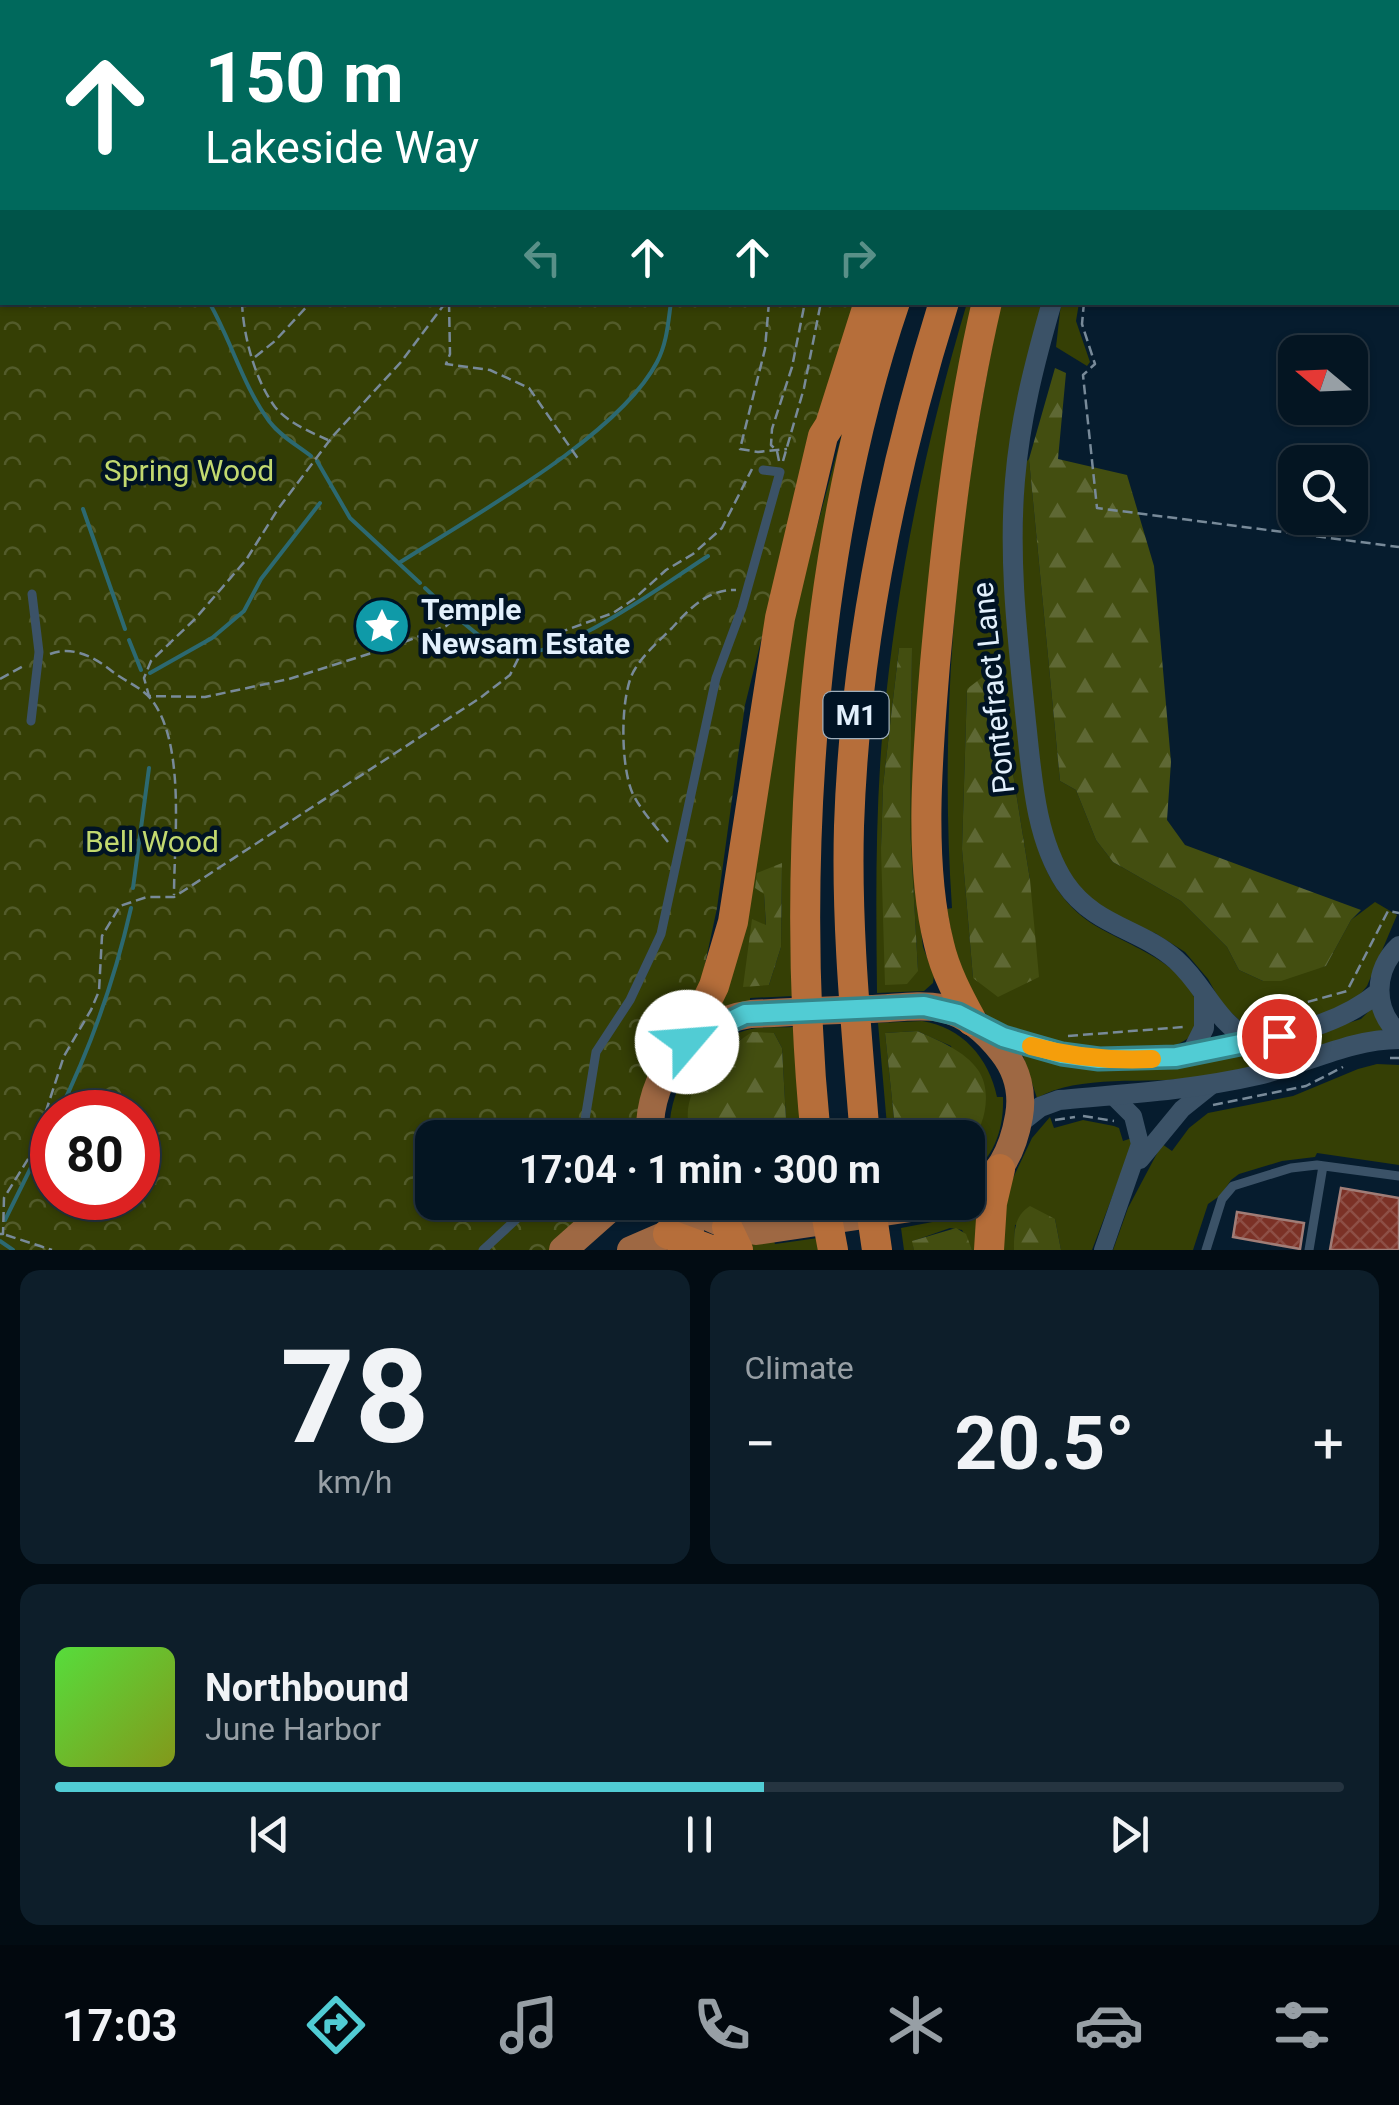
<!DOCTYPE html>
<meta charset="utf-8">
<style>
:root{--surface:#041522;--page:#0d1e2a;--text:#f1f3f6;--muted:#979fa5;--line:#253440;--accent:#51ccd4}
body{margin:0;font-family:Roboto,sans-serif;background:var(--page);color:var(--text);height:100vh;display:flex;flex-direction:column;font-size:38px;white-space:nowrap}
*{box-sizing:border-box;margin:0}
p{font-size:32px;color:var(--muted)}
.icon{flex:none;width:55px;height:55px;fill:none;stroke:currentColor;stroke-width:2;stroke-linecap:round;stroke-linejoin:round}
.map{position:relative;height:1250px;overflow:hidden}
.side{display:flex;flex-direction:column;gap:20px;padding:20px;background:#020c13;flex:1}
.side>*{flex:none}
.banner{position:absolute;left:0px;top:0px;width:1400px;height:305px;box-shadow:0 2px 8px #0004,0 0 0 2px var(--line);background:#00695c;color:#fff;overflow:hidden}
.needle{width:65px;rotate:289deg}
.fabs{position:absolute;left:1278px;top:335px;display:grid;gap:20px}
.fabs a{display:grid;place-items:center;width:90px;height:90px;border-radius:20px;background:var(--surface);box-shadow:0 2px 8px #0004,0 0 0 2px var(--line);font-size:50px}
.speed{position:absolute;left:30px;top:1090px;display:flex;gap:20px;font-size:50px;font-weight:700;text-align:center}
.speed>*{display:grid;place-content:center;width:130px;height:130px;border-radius:50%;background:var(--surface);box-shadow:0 2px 8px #0004,0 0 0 2px var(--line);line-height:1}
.speed .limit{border:15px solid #d22;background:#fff;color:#111}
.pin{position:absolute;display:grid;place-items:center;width:85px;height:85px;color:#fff;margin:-42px;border:5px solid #fff;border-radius:50%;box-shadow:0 2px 10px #0007}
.me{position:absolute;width:110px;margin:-55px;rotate:63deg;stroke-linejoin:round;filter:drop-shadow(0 0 8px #0008)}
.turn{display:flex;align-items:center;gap:35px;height:210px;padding:0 40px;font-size:45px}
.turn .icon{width:130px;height:130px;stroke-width:2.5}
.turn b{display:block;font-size:70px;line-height:85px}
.lanes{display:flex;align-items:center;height:95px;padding:0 40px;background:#0003;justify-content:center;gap:50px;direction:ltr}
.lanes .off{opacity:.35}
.big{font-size:75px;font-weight:700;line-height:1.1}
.side .card{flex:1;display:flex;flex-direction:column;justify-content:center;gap:15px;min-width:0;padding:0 35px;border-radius:20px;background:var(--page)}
.side .dial{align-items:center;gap:0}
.dial b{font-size:130px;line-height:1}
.song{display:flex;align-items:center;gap:30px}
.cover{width:120px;height:120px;border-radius:15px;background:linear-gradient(135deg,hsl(110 70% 55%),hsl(70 70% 35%))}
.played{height:10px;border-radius:5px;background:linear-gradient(90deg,var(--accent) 55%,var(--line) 55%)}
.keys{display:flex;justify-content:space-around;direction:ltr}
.heat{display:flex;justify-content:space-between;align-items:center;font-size:55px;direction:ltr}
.side .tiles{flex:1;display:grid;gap:20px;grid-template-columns:1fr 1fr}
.card:last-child{grid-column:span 2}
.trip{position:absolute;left:415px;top:1120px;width:570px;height:100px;border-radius:20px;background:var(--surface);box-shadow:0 2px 8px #0004,0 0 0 2px var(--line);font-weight:700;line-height:100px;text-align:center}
.tabs{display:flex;height:160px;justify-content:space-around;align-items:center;background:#02080e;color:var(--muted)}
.tabs .icon{width:70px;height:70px}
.tabs .selected{color:var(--accent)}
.tabs b{font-size:45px;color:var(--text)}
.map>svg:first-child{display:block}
</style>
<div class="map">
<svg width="1399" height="1250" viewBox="0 0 1399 1250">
<defs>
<pattern id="forest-firs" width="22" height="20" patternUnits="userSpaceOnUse" patternTransform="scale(2.5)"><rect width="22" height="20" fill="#434e10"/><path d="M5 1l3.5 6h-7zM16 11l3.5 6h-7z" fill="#5e6834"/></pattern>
<pattern id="park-crowns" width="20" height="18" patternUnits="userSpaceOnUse" patternTransform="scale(2.5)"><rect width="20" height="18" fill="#353f05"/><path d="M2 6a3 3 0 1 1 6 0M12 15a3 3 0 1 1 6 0" fill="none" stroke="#525b2a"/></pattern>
<pattern id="building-cross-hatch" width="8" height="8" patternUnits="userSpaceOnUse" patternTransform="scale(2.5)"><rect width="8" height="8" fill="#7b3126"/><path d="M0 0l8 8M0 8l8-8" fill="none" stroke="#8d4f46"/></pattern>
</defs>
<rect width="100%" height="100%" fill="#061c2e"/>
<path fill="#353f05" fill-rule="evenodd" d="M967 303H982L918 906 923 947 934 975 933 983 924 991 877 993C876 904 875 815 883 727 896 583 926 440 967 303ZM899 648 912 649 910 828 918 971 881 848 883 786Z
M1001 303H1045L1017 406 1028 805C1035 846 1046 884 1078 913 1111 944 1199 959 1198 1018 1197 1079 1016 1044 986 1014 959 987 954 946 947 909L952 908C938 704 959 502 1001 303ZM967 689 1002 705 1030 880 973 978 962 849Z
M1061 303H1079L1076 321 1090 362 1087 366 1056 347Z
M855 385 794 996 750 998V1003L716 1012 794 613ZM782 863 781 947 769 985 753 920 766 926 764 894Z
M1029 459 1060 781 1076 790 1096 840 1113 862 1181 901 1227 947 1239 970 1263 981 1326 966 1351 920 1375 902 1397 915 1367 986 1359 996 1325 1015 1252 1032 1222 1004 1208 979 1185 952 1155 933 1124 924 1081 894 1047 834 1019 596 1025 463Z
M1372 1008 1383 1030C1321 1048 1259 1069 1196 1078 1148 1084 1078 1074 1037 1098L1023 1056V1053L1100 1067H1141L1329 1029 1361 1019Z
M922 1021C962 1027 989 1058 997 1097H1003C1004 1131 994 1156 968 1178V1145L973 1139 951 1046 917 1031 885 1033 896 1137H888L878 1023Z
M794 1027 804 1137H787L782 1048 774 1033C718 1031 707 1080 686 1122L691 1137 670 1138C666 1088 698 1043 747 1030 761 1026 779 1028 794 1027Z
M1377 1064 1399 1065V1165L1317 1153 1315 1157 1282 1161 1239 1174 1231 1180 1221 1195 1208 1204 1193 1250H1113L1128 1208 1162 1144 1172 1151 1189 1128 1208 1113 1293 1096 1358 1069Z
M1050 1117 1054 1128 1083 1120 1114 1126 1119 1128 1123 1141 1132 1138 1130 1150 1092 1250H1061L1055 1219 1015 1225 1014 1250H1001L1005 1195 1032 1138Z
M811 1202 812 1208 755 1220 705 1203Z
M982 1202 983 1250H972L962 1230 950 1228 913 1241 914 1250H904L901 1228 948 1219 947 1216 967 1211Z
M818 1238 820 1250H749L746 1242 774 1241 775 1244Z"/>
<path fill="url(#forest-firs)" d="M1055 368 1066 373 1058 459 1127 475 1154 566 1171 762 1167 820 1185 845 1361 910 1351 920 1326 966 1281 981H1263L1239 970 1227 947 1181 901 1113 862 1096 840 1076 790 1060 781 1029 459Z
M899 648H912L910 828 918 971 907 984 885 985 881 848 883 786Z
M989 672 1002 705 1030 880 1039 977 998 997 973 978 962 849 967 689Z
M782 863 781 947 769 985 743 987 752 919 766 925 764 894 755 888 757 873Z
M917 1031C938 1040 965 1051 978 1070 993 1091 985 1129 968 1145V1138L896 1137 885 1033Z
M752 1032 774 1033 782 1048 787 1137H691C676 1089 715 1056 752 1032Z
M1030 1206 1055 1219 1061 1250H1014C1014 1232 1014 1216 1030 1206Z
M956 1228 966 1234 972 1250H914L912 1241Z"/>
<path fill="url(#park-crowns)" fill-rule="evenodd" d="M0 0H983L2 2V302L859 303 784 548 745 705 717 908 702 978 691 1015 664 1048 653 1069 642 1137 432 1138V1202L611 1203 554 1250H0ZM52 1112H138V1198H52Z"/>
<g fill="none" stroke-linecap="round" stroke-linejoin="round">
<path stroke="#2c6971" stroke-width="4" d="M23 0 24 2
M209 302C231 340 243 386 269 421 280 436 297 445 311 456
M317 461 350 518 420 583
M83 509 125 629
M399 563C471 517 619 436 657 362 667 343 668 323 671 302
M425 588 453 614
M459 619C475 633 492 647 512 652 559 663 667 582 708 556
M129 640 141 670
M150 673 212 638 244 611 261 579 320 503
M133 888 149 768
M59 1112C91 1047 115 978 131 908
M5 1220 52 1125
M0 1241 13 1250"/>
</g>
<path fill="url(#building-cross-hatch)" stroke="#a07d77" stroke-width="2.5" d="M1341 1188 1399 1198V1250H1330Z
M1237 1212 1304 1223 1300 1249 1233 1237Z"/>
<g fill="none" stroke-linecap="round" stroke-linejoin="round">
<path stroke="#788a99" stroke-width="2.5" stroke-dasharray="10 5" stroke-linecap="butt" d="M118 0V2
M729 0 732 2
M876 0 878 2
M476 2 478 0
M677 2 679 0
M790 2 796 0
M821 2 822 0
M872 2V0
M901 2 902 0
M1213 2 1215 0
M242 302C243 335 255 380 275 407 287 422 310 432 328 440
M446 302 401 362 333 436 278 509 246 560 195 619 151 661 144 678 149 696 205 697 289 679 391 647 446 626 468 608
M449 302 450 354 446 364 490 370 529 388 579 460
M769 302 765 349 740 449 758 452 787 449
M1084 302 1082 324 1095 364 1083 375 1097 508 1399 547
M255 357 275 341 311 302
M779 461 777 451 771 445 772 429 792 367 805 302
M783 461 804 388 821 302
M50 654C73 645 96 658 113 672 125 681 142 688 151 699 186 743 174 840 174 895
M0 679 25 665
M668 842C657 828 644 814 635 798 620 774 619 693 635 669 644 654 659 641 672 628 690 608 708 589 736 590
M1250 1018 1347 991 1388 911 1399 913
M1068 1036 1184 1027
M1390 1058H1399
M1213 1105 1306 1086 1343 1067
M1083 1116 1114 1121
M1055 1120 1075 1117
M0 1234H3L4 1198 33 1151 64 1056 91 1010 99 991 102 936 120 906 147 897H174L480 698 510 675 525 645 613 613 634 599 666 570 693 554 722 528 752 469
M6 1235 52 1250"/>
<path stroke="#3b5267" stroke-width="9" d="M31 721 39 652 32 594
M582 1138 596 1052 630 1000 661 934 716 678 742 608 780 472 763 470
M483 1250 535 1202
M1206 1250 1222 1199 1233 1186 1291 1168 1317 1165 1399 1176
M1309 1250 1323 1166"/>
<path stroke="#3b5267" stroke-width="18" d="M1140 1160 1182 1109 1212 1085
M1103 1250 1140 1144 1133 1116 1112 1095"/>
<path stroke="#3b5267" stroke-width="20" d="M1173 2 1174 0
M1052 302C1035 361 1020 419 1015 480 1008 562 1018 642 1026 722 1032 776 1035 837 1065 883 1095 927 1140 928 1176 960 1207 988 1212 1019 1253 1042
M1399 946C1374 969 1372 1010 1399 1033
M988 1030C1077 1071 1167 1061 1259 1040 1303 1031 1344 1021 1379 992
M1191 1054 1204 1028V996
M1017 1125 1040 1107 1059 1100C1126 1094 1193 1090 1258 1075 1305 1064 1350 1039 1399 1039"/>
<path stroke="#9e6843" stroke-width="28" d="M650 1138C647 1075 689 1023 751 1014 792 1012 833 1010 873 1009 896 1008 920 1004 942 1008 968 1014 987 1031 1003 1052 1017 1070 1023 1093 1019 1116 1013 1151 999 1179 968 1196
M686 1202C708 1220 729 1227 756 1231L951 1202
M563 1250 617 1202
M631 1250 668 1234 690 1231"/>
<path stroke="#b66e3a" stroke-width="30" d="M981 2 982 0
M1011 2 1012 0
M1059 2 1060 0
M1081 2 1082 0
M972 1021C959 997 945 971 939 944 918 860 928 750 935 664 946 542 959 422 987 302
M687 1042 714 986 733 922 780 618 823 436 830 425 869 302
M816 1138C790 877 810 551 895 302
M865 1138C857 1034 846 930 849 826 855 647 891 472 944 302
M824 1202 833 1250
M870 1202 877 1250
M727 1227 738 1250
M668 1234 711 1250
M989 1250 992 1203 1000 1169"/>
</g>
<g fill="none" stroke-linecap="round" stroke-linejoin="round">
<g stroke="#35858a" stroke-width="25">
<path id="route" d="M687 1042 745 1014 924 1006 958 1014 1003 1037 1027 1044 1062 1054 1099 1059 1176 1057 1279 1036"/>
</g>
<use href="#route" stroke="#51ccd4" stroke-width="18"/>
<path stroke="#f59e0b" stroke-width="18" d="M1031 1046C1071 1057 1110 1061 1152 1059"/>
</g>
<defs>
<g id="sight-disc" transform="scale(2.875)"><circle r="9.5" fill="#0f9aa8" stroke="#001324"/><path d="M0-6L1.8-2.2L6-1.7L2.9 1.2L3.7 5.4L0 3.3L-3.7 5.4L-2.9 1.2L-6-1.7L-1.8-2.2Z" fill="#fff"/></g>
</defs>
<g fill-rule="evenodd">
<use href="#sight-disc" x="382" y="626"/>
</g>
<g text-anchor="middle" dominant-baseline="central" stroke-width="9" stroke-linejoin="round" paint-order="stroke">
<rect fill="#001324" stroke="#9eaebb" stroke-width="2.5" x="823.5" y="692" width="65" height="46" rx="8"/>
<g font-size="28" font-weight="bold" fill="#e2f0fc">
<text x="856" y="715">M1</text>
</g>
<g font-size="30" fill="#c2d96f" stroke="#001324">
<text x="189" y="470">Spring Wood</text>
<text x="152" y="841">Bell Wood</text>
</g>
<g font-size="30" font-weight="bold" fill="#e2f0fc" stroke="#001324" text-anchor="start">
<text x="421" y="609">Temple<tspan x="421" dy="34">Newsam Estate</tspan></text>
</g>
<g font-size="30" fill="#e2f0fc" stroke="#001324">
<text transform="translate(993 688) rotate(-96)">Pontefract Lane</text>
</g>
</g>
</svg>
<div class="fabs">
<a><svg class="needle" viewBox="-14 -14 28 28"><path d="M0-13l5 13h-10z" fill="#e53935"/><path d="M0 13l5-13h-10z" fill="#979fa5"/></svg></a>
<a><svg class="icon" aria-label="search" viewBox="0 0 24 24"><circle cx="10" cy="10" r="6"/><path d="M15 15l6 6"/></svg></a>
</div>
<div class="speed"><div class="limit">80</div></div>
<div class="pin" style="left:1279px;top:1036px;background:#d93025"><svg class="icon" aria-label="arrive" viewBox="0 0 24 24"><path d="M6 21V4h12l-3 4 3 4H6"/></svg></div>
<svg class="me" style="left:687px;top:1042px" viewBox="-20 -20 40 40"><circle r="19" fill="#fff"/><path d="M0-13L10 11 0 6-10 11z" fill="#51ccd4"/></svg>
<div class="trip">17:04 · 1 min · 300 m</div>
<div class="banner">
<div class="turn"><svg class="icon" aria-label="ahead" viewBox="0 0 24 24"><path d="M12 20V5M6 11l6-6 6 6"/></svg><div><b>150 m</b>Lakeside Way</div></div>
<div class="lanes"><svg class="icon off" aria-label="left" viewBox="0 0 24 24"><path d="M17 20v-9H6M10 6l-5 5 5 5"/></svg><svg class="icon" aria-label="ahead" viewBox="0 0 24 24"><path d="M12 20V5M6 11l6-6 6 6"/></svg><svg class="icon" aria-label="ahead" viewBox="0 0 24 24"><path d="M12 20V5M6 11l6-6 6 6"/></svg><svg class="icon off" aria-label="right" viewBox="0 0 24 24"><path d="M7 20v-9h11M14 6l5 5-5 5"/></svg></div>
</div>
</div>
<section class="side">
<div class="tiles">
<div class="card dial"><b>78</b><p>km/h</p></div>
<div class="card"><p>Climate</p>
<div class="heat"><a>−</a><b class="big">20.5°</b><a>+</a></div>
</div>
<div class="card">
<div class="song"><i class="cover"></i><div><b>Northbound</b><p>June Harbor</p></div></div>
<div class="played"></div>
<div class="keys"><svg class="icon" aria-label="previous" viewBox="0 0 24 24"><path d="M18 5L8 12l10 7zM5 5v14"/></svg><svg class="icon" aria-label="pause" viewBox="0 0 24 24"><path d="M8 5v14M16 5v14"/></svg><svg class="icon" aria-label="next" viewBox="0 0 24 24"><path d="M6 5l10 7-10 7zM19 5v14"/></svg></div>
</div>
</div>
</section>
<nav class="tabs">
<b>17:03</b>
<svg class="icon selected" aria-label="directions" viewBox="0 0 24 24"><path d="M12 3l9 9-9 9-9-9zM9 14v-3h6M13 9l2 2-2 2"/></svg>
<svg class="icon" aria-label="music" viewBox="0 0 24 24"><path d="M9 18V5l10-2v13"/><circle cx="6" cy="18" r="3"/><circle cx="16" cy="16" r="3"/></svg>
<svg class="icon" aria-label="phone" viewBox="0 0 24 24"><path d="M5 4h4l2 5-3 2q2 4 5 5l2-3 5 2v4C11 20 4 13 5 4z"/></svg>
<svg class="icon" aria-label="climate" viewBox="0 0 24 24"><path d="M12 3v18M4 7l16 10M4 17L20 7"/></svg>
<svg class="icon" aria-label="car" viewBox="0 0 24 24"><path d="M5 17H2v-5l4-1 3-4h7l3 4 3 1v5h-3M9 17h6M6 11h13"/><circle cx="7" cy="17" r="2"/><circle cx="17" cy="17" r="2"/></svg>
<svg class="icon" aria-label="filters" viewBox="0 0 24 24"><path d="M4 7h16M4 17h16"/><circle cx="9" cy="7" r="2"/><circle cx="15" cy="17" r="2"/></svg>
</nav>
